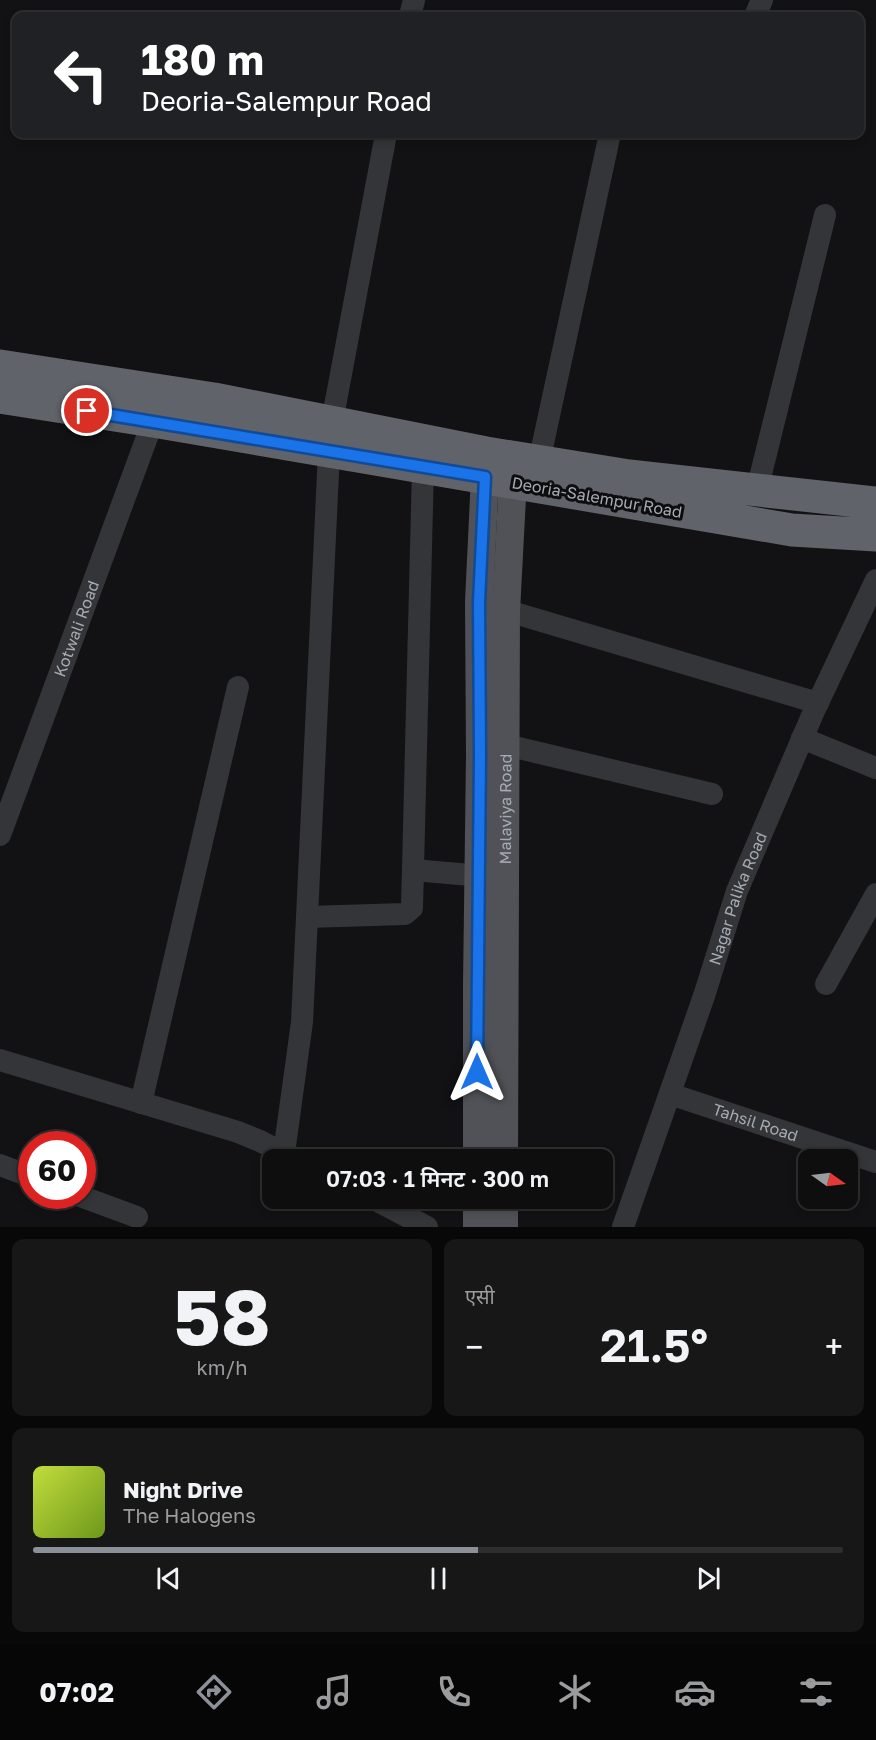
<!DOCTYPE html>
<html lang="hi">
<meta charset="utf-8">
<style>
:root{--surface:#0e0e0f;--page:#171718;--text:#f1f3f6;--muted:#9b9c9e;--line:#2e2e2f;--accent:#8c9099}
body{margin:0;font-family:"Golos Text","Noto Sans Devanagari",sans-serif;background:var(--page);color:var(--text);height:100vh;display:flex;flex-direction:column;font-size:22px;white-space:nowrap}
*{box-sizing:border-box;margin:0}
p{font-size:20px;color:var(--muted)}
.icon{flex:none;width:33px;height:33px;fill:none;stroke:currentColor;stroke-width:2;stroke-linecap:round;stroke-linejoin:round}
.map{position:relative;height:1227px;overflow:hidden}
.drawer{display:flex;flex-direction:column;gap:12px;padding:12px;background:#080808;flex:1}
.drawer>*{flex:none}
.hud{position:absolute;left:12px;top:12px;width:852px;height:126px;border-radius:12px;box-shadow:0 3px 9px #0003,0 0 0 2px var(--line);background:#202124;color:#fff;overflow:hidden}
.needle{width:39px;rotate:104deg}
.tools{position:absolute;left:798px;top:1149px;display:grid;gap:12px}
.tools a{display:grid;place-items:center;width:60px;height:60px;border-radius:12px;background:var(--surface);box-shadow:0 3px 9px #0003,0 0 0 2px var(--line);font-size:30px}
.speed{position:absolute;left:18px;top:1131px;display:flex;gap:12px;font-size:30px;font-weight:700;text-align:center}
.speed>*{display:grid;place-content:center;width:78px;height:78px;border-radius:50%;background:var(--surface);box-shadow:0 3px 9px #0003,0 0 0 2px var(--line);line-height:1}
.speed .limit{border:9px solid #d22;background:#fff;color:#111}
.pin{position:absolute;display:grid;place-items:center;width:51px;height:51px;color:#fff;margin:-26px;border:3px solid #fff;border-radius:50%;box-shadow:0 2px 6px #0007}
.me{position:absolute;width:66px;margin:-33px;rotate:0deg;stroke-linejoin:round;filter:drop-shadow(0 0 4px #0008)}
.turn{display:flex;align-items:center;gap:21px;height:126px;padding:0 30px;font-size:27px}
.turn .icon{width:78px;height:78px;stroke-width:2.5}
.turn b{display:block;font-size:42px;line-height:51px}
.big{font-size:45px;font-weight:600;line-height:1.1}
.drawer .tile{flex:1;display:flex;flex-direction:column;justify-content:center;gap:9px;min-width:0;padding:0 21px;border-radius:12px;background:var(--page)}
.drawer .dial{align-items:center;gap:0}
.dial b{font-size:78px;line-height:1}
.song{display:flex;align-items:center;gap:18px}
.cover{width:72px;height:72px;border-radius:9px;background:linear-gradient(135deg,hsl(70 70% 55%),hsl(80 70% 35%))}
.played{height:6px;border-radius:3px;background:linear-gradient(90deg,var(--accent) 55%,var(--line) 55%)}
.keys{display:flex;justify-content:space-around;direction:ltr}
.heat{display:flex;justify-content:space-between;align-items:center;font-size:33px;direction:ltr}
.drawer .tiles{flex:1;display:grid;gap:12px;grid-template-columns:1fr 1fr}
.tile:last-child{grid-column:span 2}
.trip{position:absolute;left:262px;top:1149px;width:351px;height:60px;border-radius:12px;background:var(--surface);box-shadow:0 3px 9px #0003,0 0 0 2px var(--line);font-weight:600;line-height:60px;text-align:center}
.menu{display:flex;height:96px;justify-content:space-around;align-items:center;background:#060606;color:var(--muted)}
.menu .icon{width:42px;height:42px}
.menu .on{color:var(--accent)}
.menu b{font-size:27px;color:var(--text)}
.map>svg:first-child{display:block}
</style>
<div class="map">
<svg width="876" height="1227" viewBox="0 0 876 1227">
<rect width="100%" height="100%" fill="#121214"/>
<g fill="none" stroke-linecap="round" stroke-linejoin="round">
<g stroke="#343538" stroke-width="22">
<path d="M410 16 414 0"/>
<path d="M755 16 762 0"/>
<path d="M332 422 386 134"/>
<path d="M539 462 609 138"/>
<path d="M757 490 825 215"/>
<path d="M491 606 818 703"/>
<path d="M802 738 876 768"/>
<path d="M506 745 712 794"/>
<path id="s1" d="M0 835 153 421"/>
<path d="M413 870 494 877"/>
<path d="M307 917 405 914 412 908 423 467"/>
<path d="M826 984 876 894"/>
<path d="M0 1060 238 1132 260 1141 296 1160"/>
<path id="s2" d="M670 1094 876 1162"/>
<path d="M141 1103 238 687"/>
<path d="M284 1153 302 1022 329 452"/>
<path d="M0 1165 32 1177"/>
<path d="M80 1196 137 1217"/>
<path d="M372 1198 427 1227"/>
<path id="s3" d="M623 1227 704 996 737 891 814 711 876 580"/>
</g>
<g stroke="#505257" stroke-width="28">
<path d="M477 1160V985L480 755 479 602 486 455"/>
<path id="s4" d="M504 1160 506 611 514 460"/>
<path d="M477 1198V1227"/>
<path d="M504 1198V1227"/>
</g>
<path stroke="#606369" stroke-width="33" d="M0 366 214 399 486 453 629 476 876 503
M0 397 153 421 792 530 876 535"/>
</g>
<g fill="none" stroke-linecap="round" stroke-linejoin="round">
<g stroke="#114b97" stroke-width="15">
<path id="route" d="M87 411 485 477 479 602 480 755 477 1072"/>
</g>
<use href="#route" stroke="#1a73e8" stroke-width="10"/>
</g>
<g text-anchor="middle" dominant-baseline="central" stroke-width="6" stroke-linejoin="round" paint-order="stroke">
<g font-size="16" fill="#a5abb3" stroke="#0d0d0f">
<text transform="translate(597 497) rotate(10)">Deoria-Salempur Road</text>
<text stroke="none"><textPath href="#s1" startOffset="220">Kotwali Road</textPath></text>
<text stroke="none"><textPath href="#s4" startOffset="351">Malaviya Road</textPath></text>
<text stroke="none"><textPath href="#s3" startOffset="348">Nagar Palika Road</textPath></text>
<text stroke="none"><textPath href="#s2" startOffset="90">Tahsil Road</textPath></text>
</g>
</g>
</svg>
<div class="tools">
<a><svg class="needle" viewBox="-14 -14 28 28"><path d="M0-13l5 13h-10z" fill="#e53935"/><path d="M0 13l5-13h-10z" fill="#9b9c9e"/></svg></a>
</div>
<div class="speed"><div class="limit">60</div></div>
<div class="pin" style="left:87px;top:411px;background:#d93025"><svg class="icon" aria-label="arrive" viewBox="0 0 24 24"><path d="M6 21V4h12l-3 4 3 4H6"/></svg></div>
<svg class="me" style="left:477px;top:1072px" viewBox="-20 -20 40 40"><path d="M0-17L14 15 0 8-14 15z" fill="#1a73e8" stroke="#fff" stroke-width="4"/></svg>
<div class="trip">07:03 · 1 मिनट · 300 m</div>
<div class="hud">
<div class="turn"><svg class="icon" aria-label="left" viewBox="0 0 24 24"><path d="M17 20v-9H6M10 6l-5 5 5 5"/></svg><div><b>180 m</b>Deoria-Salempur Road</div></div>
</div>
</div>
<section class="drawer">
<div class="tiles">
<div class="tile dial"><b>58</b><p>km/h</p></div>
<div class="tile"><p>एसी</p>
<div class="heat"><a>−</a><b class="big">21.5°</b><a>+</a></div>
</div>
<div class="tile">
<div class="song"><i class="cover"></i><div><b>Night Drive</b><p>The Halogens</p></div></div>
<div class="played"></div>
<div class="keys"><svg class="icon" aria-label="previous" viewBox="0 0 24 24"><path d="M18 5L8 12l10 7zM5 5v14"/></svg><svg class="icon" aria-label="pause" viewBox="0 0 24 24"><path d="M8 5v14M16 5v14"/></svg><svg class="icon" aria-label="next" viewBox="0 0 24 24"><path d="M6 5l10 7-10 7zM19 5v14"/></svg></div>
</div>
</div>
</section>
<nav class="menu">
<b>07:02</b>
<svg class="icon on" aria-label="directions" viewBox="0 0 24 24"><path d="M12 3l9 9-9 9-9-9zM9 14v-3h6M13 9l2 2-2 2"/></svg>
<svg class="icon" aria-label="music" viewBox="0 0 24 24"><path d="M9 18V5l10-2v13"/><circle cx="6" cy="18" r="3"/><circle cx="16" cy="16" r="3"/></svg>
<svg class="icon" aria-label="phone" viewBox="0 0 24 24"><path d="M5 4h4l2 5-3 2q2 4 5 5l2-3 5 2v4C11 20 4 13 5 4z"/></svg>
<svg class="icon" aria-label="climate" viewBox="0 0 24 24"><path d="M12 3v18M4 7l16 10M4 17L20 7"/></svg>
<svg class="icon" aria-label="car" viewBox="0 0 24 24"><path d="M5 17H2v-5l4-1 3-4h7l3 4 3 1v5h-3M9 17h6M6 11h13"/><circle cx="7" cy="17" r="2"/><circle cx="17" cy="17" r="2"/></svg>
<svg class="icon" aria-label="filters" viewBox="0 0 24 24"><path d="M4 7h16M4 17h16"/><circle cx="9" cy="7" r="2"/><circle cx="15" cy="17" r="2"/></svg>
</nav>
